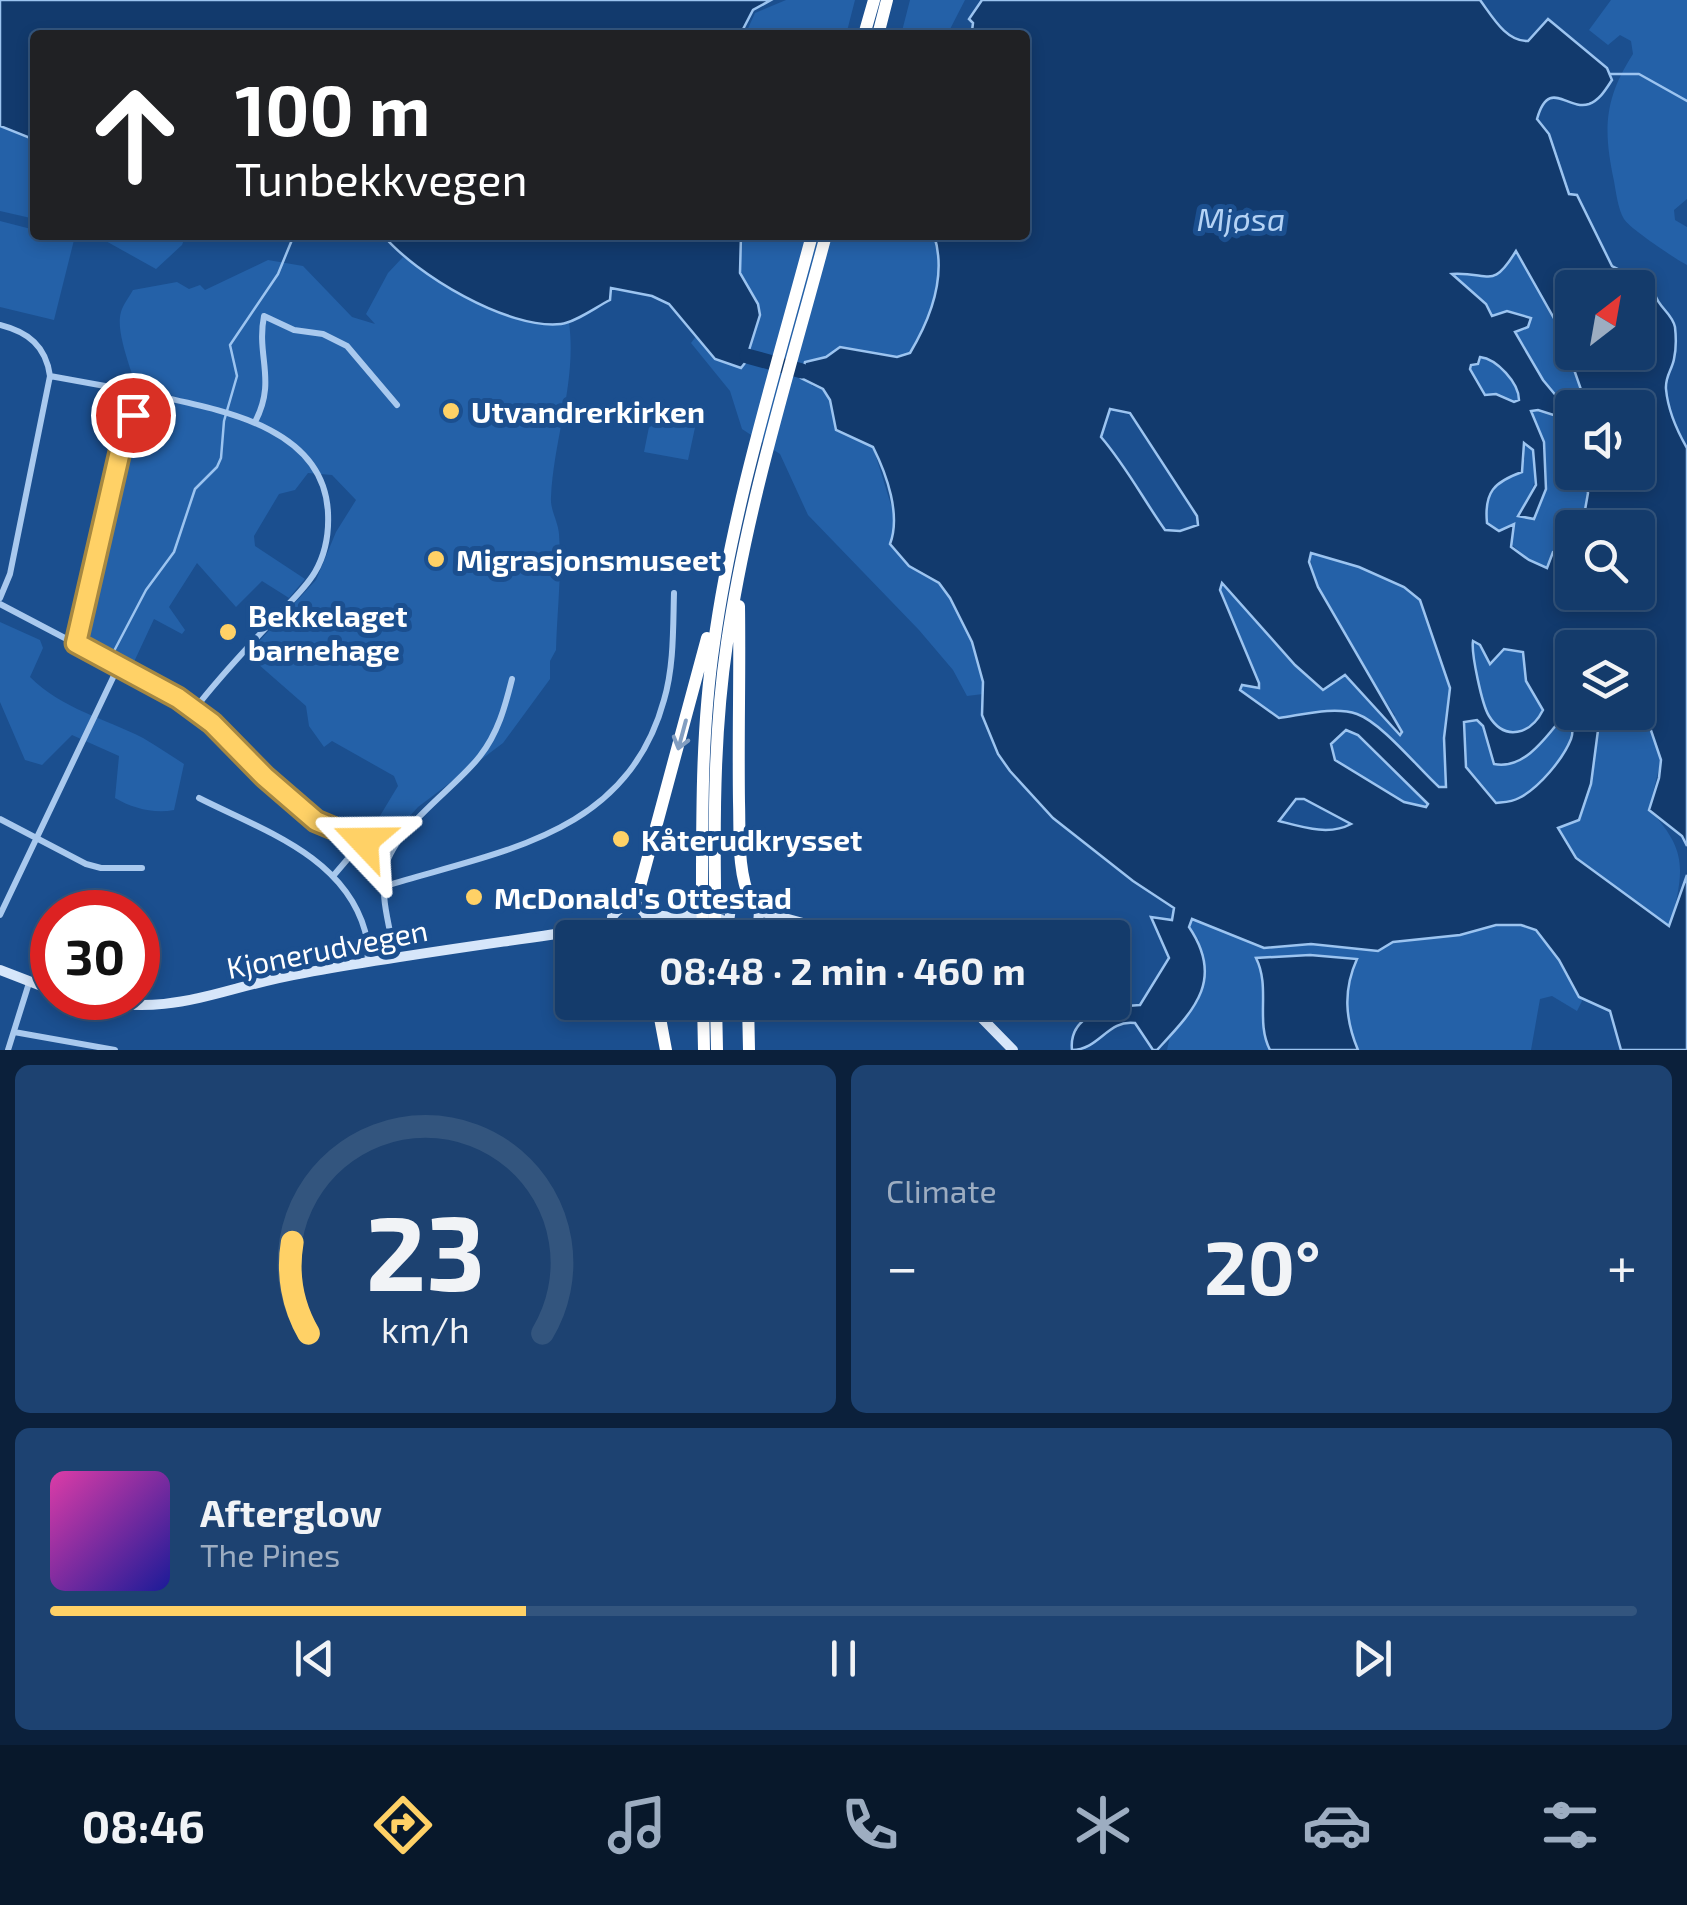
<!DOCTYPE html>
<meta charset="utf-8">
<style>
:root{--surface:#143b6b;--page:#1d4271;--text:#f1f3f6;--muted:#9dadc1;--line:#33557e;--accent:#ffd166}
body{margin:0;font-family:"Exo 2",sans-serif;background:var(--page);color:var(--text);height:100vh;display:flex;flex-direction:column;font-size:38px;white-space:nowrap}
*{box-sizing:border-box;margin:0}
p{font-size:32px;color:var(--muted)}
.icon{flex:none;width:55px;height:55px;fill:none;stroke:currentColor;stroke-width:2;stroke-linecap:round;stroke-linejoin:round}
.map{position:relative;height:1050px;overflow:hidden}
.panel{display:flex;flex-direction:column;gap:15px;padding:15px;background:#0b203b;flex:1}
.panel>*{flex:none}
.banner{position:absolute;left:30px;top:30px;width:1000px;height:210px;border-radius:10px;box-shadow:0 5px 15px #0003,0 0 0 2px var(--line);background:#202124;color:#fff;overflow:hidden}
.needle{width:65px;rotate:31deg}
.tools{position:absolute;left:1555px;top:270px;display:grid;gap:20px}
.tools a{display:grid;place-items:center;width:100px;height:100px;border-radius:10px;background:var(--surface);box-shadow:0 5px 15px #0003,0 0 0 2px var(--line);font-size:50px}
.speed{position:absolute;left:30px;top:890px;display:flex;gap:20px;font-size:50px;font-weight:700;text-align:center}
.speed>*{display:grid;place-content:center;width:130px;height:130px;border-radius:50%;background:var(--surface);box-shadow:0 5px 15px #0003,0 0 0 2px var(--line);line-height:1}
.speed .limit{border:15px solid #d22;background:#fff;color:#111}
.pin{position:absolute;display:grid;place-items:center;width:85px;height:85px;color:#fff;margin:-42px;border:5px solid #fff;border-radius:50%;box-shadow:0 2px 10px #0007}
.me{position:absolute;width:110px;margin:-55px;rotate:293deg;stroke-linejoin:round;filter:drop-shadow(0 0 8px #0008)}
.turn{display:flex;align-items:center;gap:35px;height:210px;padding:0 40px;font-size:45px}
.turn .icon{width:130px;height:130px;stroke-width:2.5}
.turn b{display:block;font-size:70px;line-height:85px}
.big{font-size:75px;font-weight:700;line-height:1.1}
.panel .card{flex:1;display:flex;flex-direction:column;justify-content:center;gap:15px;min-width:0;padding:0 35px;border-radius:15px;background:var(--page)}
.panel .dial{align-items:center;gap:0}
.dial svg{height:260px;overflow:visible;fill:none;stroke:var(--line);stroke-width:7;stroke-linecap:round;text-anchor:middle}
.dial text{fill:var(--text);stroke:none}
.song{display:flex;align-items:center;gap:30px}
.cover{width:120px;height:120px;border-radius:15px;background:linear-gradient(135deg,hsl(320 70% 55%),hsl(240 70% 35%))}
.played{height:10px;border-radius:5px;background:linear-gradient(90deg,var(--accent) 30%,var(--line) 30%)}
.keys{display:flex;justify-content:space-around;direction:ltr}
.heat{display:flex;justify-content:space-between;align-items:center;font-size:55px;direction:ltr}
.panel .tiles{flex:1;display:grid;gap:15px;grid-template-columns:1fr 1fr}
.card:last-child{grid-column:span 2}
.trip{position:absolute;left:555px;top:920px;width:575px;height:100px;border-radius:10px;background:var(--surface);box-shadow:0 5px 15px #0003,0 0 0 2px var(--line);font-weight:700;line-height:100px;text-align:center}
.tab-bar{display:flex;height:160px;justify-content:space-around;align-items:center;background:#08182b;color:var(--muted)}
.tab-bar .icon{width:70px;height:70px}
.tab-bar .current{color:var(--accent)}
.tab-bar b{font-size:45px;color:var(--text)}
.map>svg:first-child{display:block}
</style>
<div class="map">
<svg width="1687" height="1050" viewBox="0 0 1687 1050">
<rect width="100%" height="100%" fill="#1b4f8f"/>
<path fill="#2461a8" d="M786 0H855L846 35H745L755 13Z
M910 0H965L947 35H901Z
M1611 0H1687V199L1674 210 1675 220 1687 227V265C1677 260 1629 228 1624 219 1618 209 1616 192 1614 181 1603 130 1604 99 1633 54L1631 41 1620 35 1608 45 1589 30Z
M0 126 35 140V219L0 211Z
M0 221 35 230V235L74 240 54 320 0 307Z
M95 235H186L182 245 156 269Z
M741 235 936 236C945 280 932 317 910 354L897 357 840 347 826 357 812 386 823 388 830 400 836 430 873 447 910 566C918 571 930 576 938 582 961 601 983 665 983 694L967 696 953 670 919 630 808 515 780 454 742 429 730 391 691 343 697 335 715 359 745 363 760 315 758 304 740 273Z
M1515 250 1560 329 1587 407 1572 408V472L1584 473 1588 493 1582 527 1572 528V548L1564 545 1548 568 1529 560 1488 523C1483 490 1501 479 1525 459L1523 443 1529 444C1544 471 1532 492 1518 516L1534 519 1544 442 1531 410 1562 418 1568 410 1543 380 1515 332 1492 316 1451 273 1495 277Z
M403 257 455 291 569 322C577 382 554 437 551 497 550 510 558 521 559 534 562 572 557 612 556 650L550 661V679L503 743 418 807 384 845 373 837 372 829 398 786 394 776 332 741 324 747 309 726 306 706 250 657 249 652 316 580 336 532 356 500 332 475 308 473 295 490 279 494 254 536 255 546 305 579 289 598 262 581 236 607 197 563 169 607 185 630 182 634 154 619 133 664 84 637 142 408C138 384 114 335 121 312 123 305 129 297 133 290L177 282 189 289 200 285 205 290 268 260 303 266 352 317 375 324 366 314 388 273Z
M1480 356C1497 360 1519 382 1519 400L1515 402 1496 394 1485 395 1470 369Z
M650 404 694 413 696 423 688 460 644 452 651 417 648 411Z
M1311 552 1359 567 1404 587 1420 600 1450 688 1444 738 1446 787H1439L1396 744 1359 715 1279 718 1240 690 1238 636 1220 590 1222 582 1295 665 1322 689 1344 675 1390 725 1395 715C1376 684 1305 584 1311 552Z
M0 622 40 640 43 648 30 677C62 709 104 718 143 738 157 746 170 755 184 764L174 810C154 814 132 808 115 798L119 756 72 735 42 765 25 760 0 702Z
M1473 641 1494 660 1504 649 1523 652 1526 681 1543 710C1530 734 1502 743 1487 714 1478 697 1475 662 1471 642Z
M1638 692 1661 760 1649 809C1687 850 1685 868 1670 926L1576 858 1557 828 1579 820 1591 784 1599 713 1638 712Z
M1568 716C1571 723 1575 730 1571 738 1563 759 1539 788 1519 798 1512 802 1505 802 1496 803L1466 767 1463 722 1478 720 1483 726 1494 764C1529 773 1543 730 1568 716Z
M1346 730 1358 735 1428 804 1426 807 1404 802 1334 760 1331 745Z
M1191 919 1264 948 1311 944 1378 951 1393 942 1460 935 1496 925H1521L1536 930 1559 960 1582 1001 1577 1011 1552 996 1540 999 1531 1050H1358C1345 1019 1344 990 1356 959H1257C1271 988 1255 1021 1270 1050H1167L1170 1036 1199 1000V940L1189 927Z"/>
<path fill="#123a6d" stroke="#9cc4f0" stroke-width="2.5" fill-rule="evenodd" d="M0 0H771L753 10 740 35H35V140L0 126Z
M982 0H1480C1492 16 1506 42 1528 41L1548 19 1607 68 1612 80C1606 89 1600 100 1589 104 1567 111 1549 77 1537 119L1549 134 1569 194 1577 195 1612 266 1626 273C1654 266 1649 271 1655 294 1658 307 1672 313 1675 327 1676 336 1676 350 1674 359 1672 370 1665 376 1666 389 1668 411 1676 429 1687 448V846L1682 836 1649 810 1659 778 1661 760 1638 692V648H1572V712L1599 713 1600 715 1591 784 1579 820 1558 828 1576 858 1669 926 1687 875V1050H1621L1610 1011 1579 997 1559 960 1536 930 1521 925H1496L1460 935 1393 942 1378 951 1311 944 1264 948 1192 919 1189 927C1225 980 1194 1010 1157 1050H1153L1135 1023C1108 1019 1099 1050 1072 1050 1068 1012 1114 1006 1140 1005L1169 958 1151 917 1172 920 1174 908 1133 881 1053 818 1010 771 998 754 982 715 983 682 972 642 950 598 939 583 909 566 890 544C901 515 887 475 873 447L836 430 830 400 823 389 801 378 805 362 826 357 840 347 897 357 910 353C931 318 947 276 934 235H1025V35H965L972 31 973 23 969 19ZM1516 251 1560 329 1587 407 1638 408V472L1584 473 1588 493 1582 527 1638 528V592H1572V548L1564 545 1553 552 1547 568 1529 560 1511 547 1514 524 1499 531 1487 523C1484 492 1494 482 1522 472L1524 443 1533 450 1536 485 1518 516 1534 519 1546 489 1544 442 1531 411 1538 410 1563 418 1568 410 1543 380 1515 332 1528 327 1531 318 1507 311 1492 316 1486 304 1452 274C1491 272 1492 290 1516 251ZM1572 288H1638V352H1572ZM1480 357C1497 359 1519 383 1519 400L1514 402 1496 394 1485 395 1470 369 1471 365 1478 364ZM1110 409 1130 413 1197 516 1198 525 1180 531 1165 530C1143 499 1126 466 1101 437ZM1311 553 1359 567 1404 587 1420 600 1450 688 1444 738 1446 787H1439C1418 768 1382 723 1357 714 1334 706 1302 715 1279 718L1240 690 1242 685 1259 688V683L1220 590 1222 583 1295 665 1323 690 1345 675 1400 735 1402 732 1318 587 1309 562ZM1473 641 1480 645 1490 664 1504 649 1523 652 1526 681 1543 710C1531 734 1505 742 1489 716 1482 705 1471 653 1473 641ZM1568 716C1572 724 1574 730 1571 739 1563 759 1539 788 1519 798 1512 802 1505 802 1496 803L1466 767 1464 722 1477 720 1483 726 1494 764C1523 770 1545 739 1561 719ZM1346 730 1358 735 1428 804 1426 807 1404 802 1335 760 1331 744ZM1296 799H1304L1351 824C1329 836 1302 827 1279 821Z
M383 235H741L740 273 758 304 760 315 745 363 741 368 715 359 669 304 652 296 611 288 610 300C596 307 576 322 561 324 508 330 415 274 383 235Z
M1310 955 1357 959C1343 990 1345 1019 1358 1050H1270C1255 1021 1271 988 1256 958Z"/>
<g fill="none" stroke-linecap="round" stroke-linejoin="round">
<path stroke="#9cc4f0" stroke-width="2.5" d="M1610 74H1639L1687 101
M114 651 146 590 174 552 195 489 217 467 221 458 224 421 237 376 230 345 278 274 294 235"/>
<path stroke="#123a6d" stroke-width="15" d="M747 356 802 371"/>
<path stroke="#a9c9ee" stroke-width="6" d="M0 325C28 332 46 346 50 376L10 574 0 598
M50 376 138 392 121 447 76 643
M138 392C207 408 324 421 328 513 329 534 326 553 315 572 305 589 289 603 275 618 247 648 219 677 194 710
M255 422C277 380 256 357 264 316L294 330 323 334 347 346 397 405
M0 604 179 698 212 723 265 777 316 821 354 836 389 856
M199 798C262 830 344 856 365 931 368 941 367 951 368 962
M0 819 86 864 101 868H142
M334 875 363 841
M385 886C499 851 627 836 664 700 674 666 673 628 674 593
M0 915 119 665
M395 958C391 932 381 900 384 874 389 831 454 790 480 756 498 733 505 707 512 679
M14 1032 115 1050
M8 1050 29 983"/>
<path stroke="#d6e6fa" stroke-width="10" d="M759 911 858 938
M647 914 671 917 731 908
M712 917 729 922 736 930 747 932 758 925 759 911 751 902 740 901 731 908 729 922
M759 923 791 922
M618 938 613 931 612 917C629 892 660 913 642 938
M0 970 52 990
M80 998C175 1019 216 988 304 973 397 956 490 944 583 930L613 931
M966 1002 1013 1050"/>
<path stroke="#fff" stroke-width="12" d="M864 35 874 0
M878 35 887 0
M739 606C740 671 738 736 739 802 740 835 737 871 751 902
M702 886C702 805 702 724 714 643 733 505 776 370 812 235
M715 887C714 805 715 724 727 643 747 505 790 370 826 235
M635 905 707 638
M749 938 751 931
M657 1002 666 1050
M703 1002 704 1050
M716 1002 717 1050
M748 1002 749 1050"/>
<path stroke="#fff" stroke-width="12" d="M702 886 703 938
M715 887V938"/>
</g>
<defs><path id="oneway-shaft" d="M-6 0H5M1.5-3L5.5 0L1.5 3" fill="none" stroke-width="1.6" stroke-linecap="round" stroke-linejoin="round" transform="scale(2.5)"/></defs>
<use stroke="#829ec1" href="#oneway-shaft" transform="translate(682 735) rotate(105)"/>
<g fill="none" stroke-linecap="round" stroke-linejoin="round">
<g stroke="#a68842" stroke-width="25">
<path id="route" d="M133 415 121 447 76 643 178 698 212 723 265 777 316 821 364 841"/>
</g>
<use href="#route" stroke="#ffd166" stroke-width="18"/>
</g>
<g fill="#ffd166" stroke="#1b4f8f" stroke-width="4">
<circle cx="451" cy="411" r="10"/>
<circle cx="436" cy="559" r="10"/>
<circle cx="228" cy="632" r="10"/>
<circle cx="621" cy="839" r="10"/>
<circle cx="474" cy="897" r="10"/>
</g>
<g text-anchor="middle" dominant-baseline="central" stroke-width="10" stroke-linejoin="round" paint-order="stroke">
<g font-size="30" font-weight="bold" fill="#fff" stroke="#1b4f8f" text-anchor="start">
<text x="471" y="411">Utvandrerkirken</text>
<text x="456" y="559">Migrasjonsmuseet</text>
<text x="248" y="615">Bekkelaget<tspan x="248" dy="34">barnehage</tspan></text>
<text x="641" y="839">Kåterudkrysset</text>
<text x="494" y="897">McDonald's Ottestad</text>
</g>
<g font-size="30" fill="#fff" stroke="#1b4f8f">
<text transform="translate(327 948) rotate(-11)">Kjonerudvegen</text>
</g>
<g font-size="32" font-style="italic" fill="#b5d3f5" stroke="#1b4f8f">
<text x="1241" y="218">Mjøsa</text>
</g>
</g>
</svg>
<div class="tools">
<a><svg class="needle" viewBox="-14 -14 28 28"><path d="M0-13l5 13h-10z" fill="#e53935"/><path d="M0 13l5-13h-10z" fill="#9dadc1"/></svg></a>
<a><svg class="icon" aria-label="sound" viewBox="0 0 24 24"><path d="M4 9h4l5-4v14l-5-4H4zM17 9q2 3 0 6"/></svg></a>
<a><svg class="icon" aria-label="search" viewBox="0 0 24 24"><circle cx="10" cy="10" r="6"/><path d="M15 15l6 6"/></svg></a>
<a><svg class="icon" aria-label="layers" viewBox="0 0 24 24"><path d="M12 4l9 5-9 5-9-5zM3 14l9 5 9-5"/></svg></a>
</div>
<div class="speed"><div class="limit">30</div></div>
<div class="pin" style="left:133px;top:415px;background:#d93025"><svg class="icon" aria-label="arrive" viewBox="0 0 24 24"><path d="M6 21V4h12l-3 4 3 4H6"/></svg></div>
<svg class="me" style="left:364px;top:841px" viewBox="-20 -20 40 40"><path d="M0-17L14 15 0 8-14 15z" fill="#ffd166" stroke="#fff" stroke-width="4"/></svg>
<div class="trip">08:48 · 2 min · 460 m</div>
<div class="banner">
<div class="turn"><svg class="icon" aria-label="ahead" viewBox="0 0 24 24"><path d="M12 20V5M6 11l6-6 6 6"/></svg><div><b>100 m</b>Tunbekkvegen</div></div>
</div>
</div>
<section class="panel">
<div class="tiles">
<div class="card dial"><svg viewBox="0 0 100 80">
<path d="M14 69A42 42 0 1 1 86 69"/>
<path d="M14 69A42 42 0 0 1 9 41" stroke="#ffd166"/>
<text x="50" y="56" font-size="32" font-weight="700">23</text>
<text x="50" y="72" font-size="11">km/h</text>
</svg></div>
<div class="card"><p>Climate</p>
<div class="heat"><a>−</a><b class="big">20°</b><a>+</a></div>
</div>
<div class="card">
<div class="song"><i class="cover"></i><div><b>Afterglow</b><p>The Pines</p></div></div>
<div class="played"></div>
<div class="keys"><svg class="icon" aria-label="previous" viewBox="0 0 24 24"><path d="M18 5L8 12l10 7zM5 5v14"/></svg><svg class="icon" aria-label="pause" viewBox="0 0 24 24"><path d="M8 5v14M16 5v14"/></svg><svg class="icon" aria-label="next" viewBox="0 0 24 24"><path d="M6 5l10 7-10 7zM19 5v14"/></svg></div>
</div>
</div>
</section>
<nav class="tab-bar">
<b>08:46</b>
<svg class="icon current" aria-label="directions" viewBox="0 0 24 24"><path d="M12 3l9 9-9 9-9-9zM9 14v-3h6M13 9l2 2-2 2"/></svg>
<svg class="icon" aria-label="music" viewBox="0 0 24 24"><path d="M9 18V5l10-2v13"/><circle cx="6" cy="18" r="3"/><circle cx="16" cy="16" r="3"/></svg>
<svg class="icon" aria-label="phone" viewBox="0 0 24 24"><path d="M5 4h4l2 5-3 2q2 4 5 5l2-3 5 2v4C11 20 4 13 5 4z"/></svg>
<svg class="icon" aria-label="climate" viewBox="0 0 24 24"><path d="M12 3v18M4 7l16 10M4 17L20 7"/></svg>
<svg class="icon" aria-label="car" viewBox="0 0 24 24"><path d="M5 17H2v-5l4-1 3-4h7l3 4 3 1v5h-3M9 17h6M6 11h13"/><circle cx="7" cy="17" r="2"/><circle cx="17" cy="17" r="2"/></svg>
<svg class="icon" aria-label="filters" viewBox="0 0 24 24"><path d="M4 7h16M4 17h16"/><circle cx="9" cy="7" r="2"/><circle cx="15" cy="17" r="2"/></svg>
</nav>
